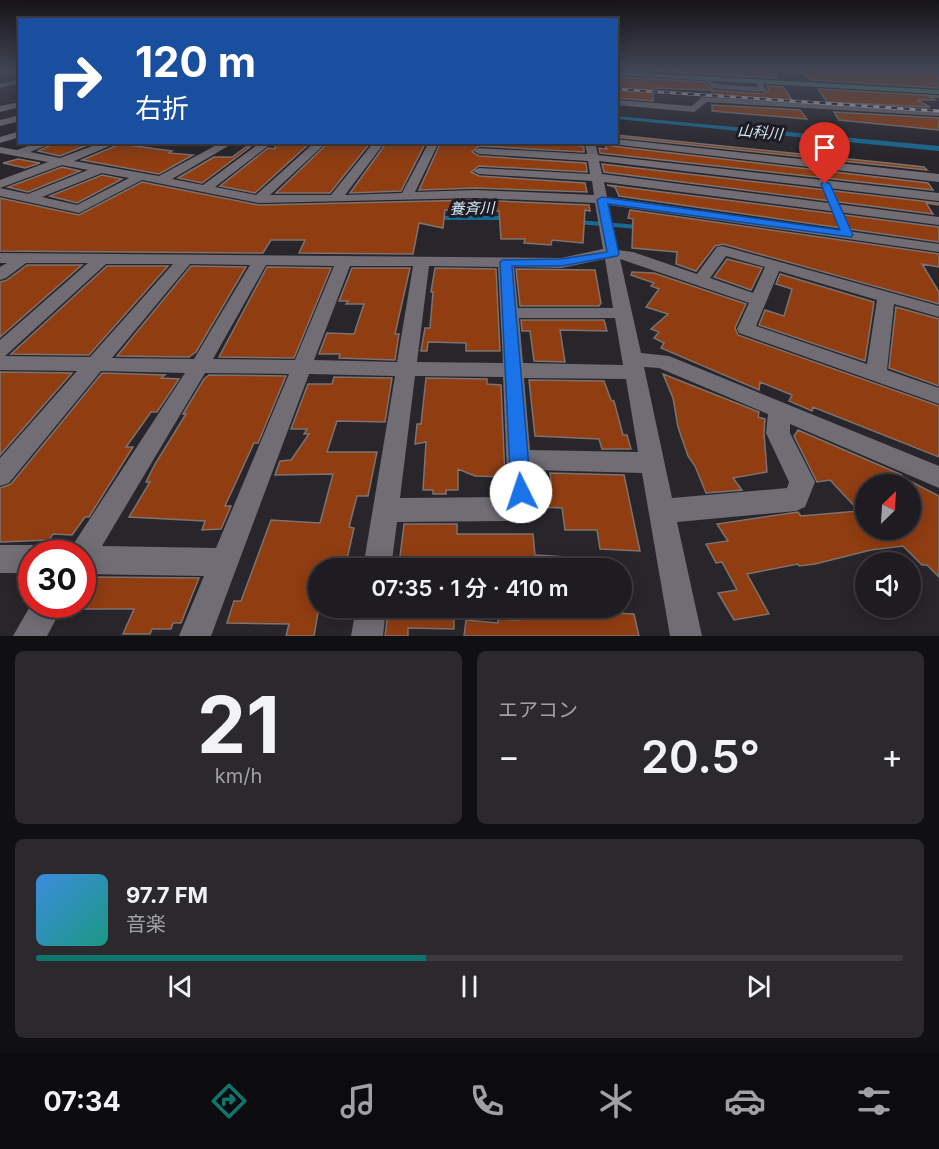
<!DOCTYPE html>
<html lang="ja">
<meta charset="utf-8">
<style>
:root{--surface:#1e1c20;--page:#2b292d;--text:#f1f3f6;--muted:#a1a1a5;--line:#3c3a3e;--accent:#0f766e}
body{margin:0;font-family:Inter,"Noto Sans JP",sans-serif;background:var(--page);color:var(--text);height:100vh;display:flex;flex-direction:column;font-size:22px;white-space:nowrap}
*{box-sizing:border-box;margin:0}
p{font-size:20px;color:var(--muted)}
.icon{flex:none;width:33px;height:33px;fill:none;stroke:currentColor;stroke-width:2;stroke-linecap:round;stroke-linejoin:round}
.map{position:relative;height:636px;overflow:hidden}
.side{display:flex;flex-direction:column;gap:15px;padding:15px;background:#100f12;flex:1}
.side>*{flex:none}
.guide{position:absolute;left:18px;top:18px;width:600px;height:126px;border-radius:0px;box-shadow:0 3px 15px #0003,0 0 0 2px var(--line);background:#1a4fa0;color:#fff;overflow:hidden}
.needle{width:39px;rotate:25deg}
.tools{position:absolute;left:855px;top:474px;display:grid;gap:12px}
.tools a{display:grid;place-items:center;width:66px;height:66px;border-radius:50%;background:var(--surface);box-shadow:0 3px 15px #0003,0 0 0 2px var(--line);font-size:30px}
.speed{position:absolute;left:18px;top:540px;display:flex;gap:12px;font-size:30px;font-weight:700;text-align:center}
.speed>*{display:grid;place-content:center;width:78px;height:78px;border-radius:50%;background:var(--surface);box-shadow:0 3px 15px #0003,0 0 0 2px var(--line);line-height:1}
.speed .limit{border:9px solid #d22;background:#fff;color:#111}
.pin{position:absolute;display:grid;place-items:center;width:51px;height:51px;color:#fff;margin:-62px -26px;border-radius:50% 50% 50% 0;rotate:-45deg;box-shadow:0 0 6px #0007}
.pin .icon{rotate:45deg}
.me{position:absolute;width:66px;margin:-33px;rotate:356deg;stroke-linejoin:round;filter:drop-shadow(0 0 4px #0008)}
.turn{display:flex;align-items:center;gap:21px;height:126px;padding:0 18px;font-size:27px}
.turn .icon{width:78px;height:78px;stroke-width:2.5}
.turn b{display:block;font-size:42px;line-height:51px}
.big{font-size:45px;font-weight:600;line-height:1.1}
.side .tile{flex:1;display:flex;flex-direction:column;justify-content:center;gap:9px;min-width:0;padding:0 21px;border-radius:9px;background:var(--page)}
.side .dial{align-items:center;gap:0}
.dial b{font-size:78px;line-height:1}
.song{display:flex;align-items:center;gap:18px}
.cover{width:72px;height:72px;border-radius:9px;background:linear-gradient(135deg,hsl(210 70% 55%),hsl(170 70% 35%))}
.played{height:6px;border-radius:3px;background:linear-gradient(90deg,var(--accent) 45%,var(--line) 45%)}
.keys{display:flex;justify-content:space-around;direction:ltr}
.heat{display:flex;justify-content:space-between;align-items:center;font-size:33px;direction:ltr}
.side .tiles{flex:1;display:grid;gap:15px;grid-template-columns:1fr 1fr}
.tile:last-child{grid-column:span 2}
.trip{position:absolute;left:308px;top:558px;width:324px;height:60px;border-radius:30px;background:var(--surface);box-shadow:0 3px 15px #0003,0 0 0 2px var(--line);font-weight:600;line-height:60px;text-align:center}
.dock{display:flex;height:96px;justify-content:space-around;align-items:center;background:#0c0b0d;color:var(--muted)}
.dock .icon{width:42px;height:42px}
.dock .on{color:var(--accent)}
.dock b{font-size:27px;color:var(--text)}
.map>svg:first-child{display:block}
</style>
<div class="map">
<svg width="939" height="636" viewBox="0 0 939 636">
<rect width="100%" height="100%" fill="#28252b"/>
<path fill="#186993" d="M617 116 939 146V151L617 119Z"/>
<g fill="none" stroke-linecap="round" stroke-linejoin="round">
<path stroke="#186993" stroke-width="4" d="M437 218H506
M578 222 638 227"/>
</g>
<path fill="#903d12" stroke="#7c7370" stroke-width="1.5" d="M616 69 661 71 749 69 771 70 777 78Z
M800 69H929L939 74V88L811 80Z
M616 77 704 82 712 90 653 88V101L616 98Z
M767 86 783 87 792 100 712 95V90L763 94 769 90Z
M818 89 939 96V97H930L935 100H917L930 107 827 102Z
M712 105 800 110 807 119 712 111Z
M834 112 939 118V130L839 120Z
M616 135 888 163 924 167 927 170 616 137Z
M57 142H95L60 156 38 151Z
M275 142H311L255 193 220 186 268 148 275 149Z
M329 142H371L330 193H276Z
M387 142H426L401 191 350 193Z
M441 142H559L584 147V152L479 146 472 152 479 156 586 163 587 172 479 166 471 172 479 176 585 183 587 192 476 188 419 190Z
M603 142H609L612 146 928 183 933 190 600 153 599 148 607 149Z
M120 144 172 151 169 153 193 155 159 174 82 160Z
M246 147H250L202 183 178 178 214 157H232Z
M18 159 40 163 25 168 3 163Z
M602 164 939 203V205L926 203 933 214 604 172Z
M62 167 80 171 28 192 8 187Z
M102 175 122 179 77 203 50 196Z
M142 182 259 205 476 200 589 205 590 211 585 210 583 243 552 240 551 245 524 243 525 239H501L499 211 463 210H445L443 228 419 223 413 254 299 253 305 240H271L263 253 0 251V198L79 215Z
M607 185 939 227V242L619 196 615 187Z
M630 210 939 254V267L922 264 939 292V304L723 244 715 246 696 271 676 264 677 252 632 248 633 219 628 218Z
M727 259 762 268 751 290 714 277Z
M27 265H82L0 337V282L7 280Z
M107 266H168L89 355 11 354Z
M191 266 246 267 196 352 189 357 117 356Z
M267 267 331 268 294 358 219 357Z
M352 268H410L395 334H399L395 360 339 358 340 354H319L327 333 354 334 364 304H346L348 301H339Z
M435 268 496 269 500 351H466V343L428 342 427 351H421L425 328H430L433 292H431Z
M516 269 595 270 601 303 599 306H520Z
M632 272 654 273 746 304 735 328 738 335 939 406V457L813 407 812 411 789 401 792 395 760 382 759 390 661 348 664 343 654 338 659 332 651 329 668 314 646 307 659 289 651 286 654 283 631 275Z
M780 274 874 302 865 361 759 325 765 310 784 316 792 289 776 284Z
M896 307 939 319V386L889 368Z
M521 320H604L607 331 560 330 565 362 534 361 530 331H522Z
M0 372 72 373 0 455Z
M102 373 165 375 161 378 179 379 157 412H151L126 447H133L89 517H85L72 535 53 534 49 540 0 542V488L11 484Z
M663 374 759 412 758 417 765 419 764 433 767 472 733 478 742 490 706 493 695 466 688 456 678 427 673 398Z
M209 375 286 376 258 443H254L225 506H231L221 529 202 530 205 521 129 517 150 482H146L155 464 186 414H183L204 379Z
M334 377 392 378 385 422 337 421 327 452H377L368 496H357L349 527 354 528 345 568H318V613L314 636H286L289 624 227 623 234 601H241L271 520 320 523 333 474 275 475 280 461 291 460 309 434H304L307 429H291L308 384H332Z
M426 378 487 379V384L501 385 505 477 475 476 458 469V490H446V494H433V490H423L426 442 415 444 417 424H421Z
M529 380 604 381 611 400 614 401 623 435H627L631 449H602L599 439 535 436Z
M798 430 902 475 900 484H866V530H910V481L939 496V577L927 565H922L903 546 871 550 815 564 799 566 798 564 747 574 769 614 734 620 718 593 737 590 722 562 716 563 706 544 728 541 717 524 798 512 801 516 859 511 830 480 817 482 794 436Z
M550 473 624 475 640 551 600 549 597 530H565L562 508 541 507 538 482H551Z
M404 524H457V534H533L535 555 567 557V568H432L433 557H400Z
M82 577H99L199 578 181 623H173L171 629H152L150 634H123L134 609H82Z
M403 608H454V629L408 628V636H385L388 612H402Z
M519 608 634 614 639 636H464L466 620 498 623V619L520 620Z"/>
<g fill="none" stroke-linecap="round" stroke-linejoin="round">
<path fill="#706d74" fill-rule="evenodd" d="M707 76 714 84 758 87 754 81 758 79 767 90 763 92 712 88 703 78Z
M20 79V83L0 88V84Z
M702 97 939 110V116L707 102 694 112 616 105V100L692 106Z
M20 102V107L0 112V106Z
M20 115V121L0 126V120Z
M20 131V137L0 143V137Z
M616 139 939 174V182L612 144 611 142H616Z
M39 142H55L30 152 60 158 103 142H119L74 161 159 176 222 142H235L172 179 203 185 261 142H273L215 187 256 195 315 142H327L270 195H331L374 142H385L345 195 402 193 429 142H439L415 192 476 190 594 195 592 181 479 174 473 171 479 168 590 174 588 161 479 154 474 151 479 148 587 154 585 142H595L598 155 939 193V201L599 161 602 174 939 217V225L604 182 607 197 939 244V252L609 205 618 250 633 252 697 274 717 247 722 246 939 306V317L894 304 887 370 939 388V404L739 333 737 329 749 303 620 259 641 353 669 356 939 466V488L790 424V433L815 482 805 507 796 511 677 522 702 636H670L642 473 532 470 535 509 531 518 522 521 397 522 391 568H363L395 376 309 374 211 636H179L204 576 82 574V554H67L185 373 101 371 9 483 0 486V458L77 371 0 370V340L88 263H26L6 278 0 280V267L7 263H0V253L561 258 603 249 595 203 476 198 259 203 142 180 79 213 0 196V188L28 194 88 170 62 165 0 188V180L48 162 0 153V147L17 150ZM102 173 129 178 77 205 42 197ZM726 256 765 267 753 293 710 278ZM605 259 613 308H518L514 267 561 268ZM106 264H173L90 357 5 356ZM190 264 250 265 194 359 112 358ZM266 265 334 266 295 360 213 359ZM350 266H413L397 362 314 360ZM429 266 498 267 503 363 417 362ZM779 271 877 300 867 364 756 326ZM519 318H615L623 365 523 363ZM644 367 659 368 768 414 766 433 789 482 787 488 672 498ZM205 373 289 374 216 548 102 546ZM415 376 503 377 508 497 400 498ZM524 378 626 379 638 452 530 450Z
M0 545H32L42 549 44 554H32V573H0Z
M32 603 64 604 47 636H13Z
M356 608H386L383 636H351Z"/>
<path fill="#519284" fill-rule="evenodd" d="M616 71 939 90V94L616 75Z"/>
<g stroke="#cac8cd" stroke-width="3">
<path id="rail" d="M616 89 939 111"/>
</g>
<use href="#rail" stroke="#1e1c22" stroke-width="2" stroke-dasharray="6" stroke-linecap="butt"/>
</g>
<linearGradient id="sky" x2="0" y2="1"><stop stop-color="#161418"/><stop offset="0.44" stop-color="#424655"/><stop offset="1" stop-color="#424655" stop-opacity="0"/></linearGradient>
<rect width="939" height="158" fill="url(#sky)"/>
<path fill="#1a73e8" stroke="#114b97" stroke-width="1.5" d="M825 181 830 184 853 235 851 237 608 204 619 254 617 256 561 266H512L531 492 528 499 521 501 514 499 511 492 500 262 502 260 561 259 607 252 597 200 602 197 840 230 821 184Z"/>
<g text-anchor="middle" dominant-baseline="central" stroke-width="6" stroke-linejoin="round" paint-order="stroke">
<g font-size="15" font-style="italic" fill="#d2e8f7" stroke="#1e1c22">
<text transform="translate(760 132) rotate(5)">山科川</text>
<text transform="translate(472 208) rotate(-1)">養斉川</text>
</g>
</g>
</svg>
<div class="tools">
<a><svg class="needle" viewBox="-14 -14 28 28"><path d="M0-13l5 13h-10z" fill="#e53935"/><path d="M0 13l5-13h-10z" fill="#a1a1a5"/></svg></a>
<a><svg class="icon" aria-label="sound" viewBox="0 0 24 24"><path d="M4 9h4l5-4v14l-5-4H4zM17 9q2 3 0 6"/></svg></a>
</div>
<div class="speed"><div class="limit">30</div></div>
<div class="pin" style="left:825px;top:184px;background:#d93025"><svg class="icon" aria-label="arrive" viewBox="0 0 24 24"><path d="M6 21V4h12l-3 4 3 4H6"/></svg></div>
<svg class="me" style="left:521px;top:492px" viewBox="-20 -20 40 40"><circle r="19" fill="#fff"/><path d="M0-13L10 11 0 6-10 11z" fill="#1a73e8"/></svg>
<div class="trip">07:35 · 1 分 · 410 m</div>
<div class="guide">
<div class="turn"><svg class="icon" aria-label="right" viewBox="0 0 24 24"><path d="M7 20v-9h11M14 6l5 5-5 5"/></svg><div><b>120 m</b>右折</div></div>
</div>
</div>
<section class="side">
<div class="tiles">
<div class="tile dial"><b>21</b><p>km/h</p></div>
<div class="tile"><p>エアコン</p>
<div class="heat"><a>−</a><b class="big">20.5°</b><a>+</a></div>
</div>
<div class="tile">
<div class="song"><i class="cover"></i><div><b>97.7 FM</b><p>音楽</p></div></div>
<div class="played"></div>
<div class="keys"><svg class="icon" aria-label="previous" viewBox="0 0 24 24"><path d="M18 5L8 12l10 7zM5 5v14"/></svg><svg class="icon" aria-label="pause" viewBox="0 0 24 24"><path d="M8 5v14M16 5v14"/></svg><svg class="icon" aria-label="next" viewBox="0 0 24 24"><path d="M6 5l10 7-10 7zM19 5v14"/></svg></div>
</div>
</div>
</section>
<nav class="dock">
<b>07:34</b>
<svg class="icon on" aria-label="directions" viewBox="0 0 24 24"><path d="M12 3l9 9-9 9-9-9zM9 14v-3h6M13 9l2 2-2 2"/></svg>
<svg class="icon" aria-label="music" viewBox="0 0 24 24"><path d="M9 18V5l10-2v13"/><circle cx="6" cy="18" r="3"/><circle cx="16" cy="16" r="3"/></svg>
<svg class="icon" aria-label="phone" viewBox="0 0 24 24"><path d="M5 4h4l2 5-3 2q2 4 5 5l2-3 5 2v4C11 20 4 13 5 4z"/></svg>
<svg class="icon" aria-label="climate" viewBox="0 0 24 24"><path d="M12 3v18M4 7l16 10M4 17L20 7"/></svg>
<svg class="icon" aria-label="car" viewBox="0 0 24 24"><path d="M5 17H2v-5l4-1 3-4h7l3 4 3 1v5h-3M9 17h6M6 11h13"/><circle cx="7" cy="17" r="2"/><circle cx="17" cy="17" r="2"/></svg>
<svg class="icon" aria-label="filters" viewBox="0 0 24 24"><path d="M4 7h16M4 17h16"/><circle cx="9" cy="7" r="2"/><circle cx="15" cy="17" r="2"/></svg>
</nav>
